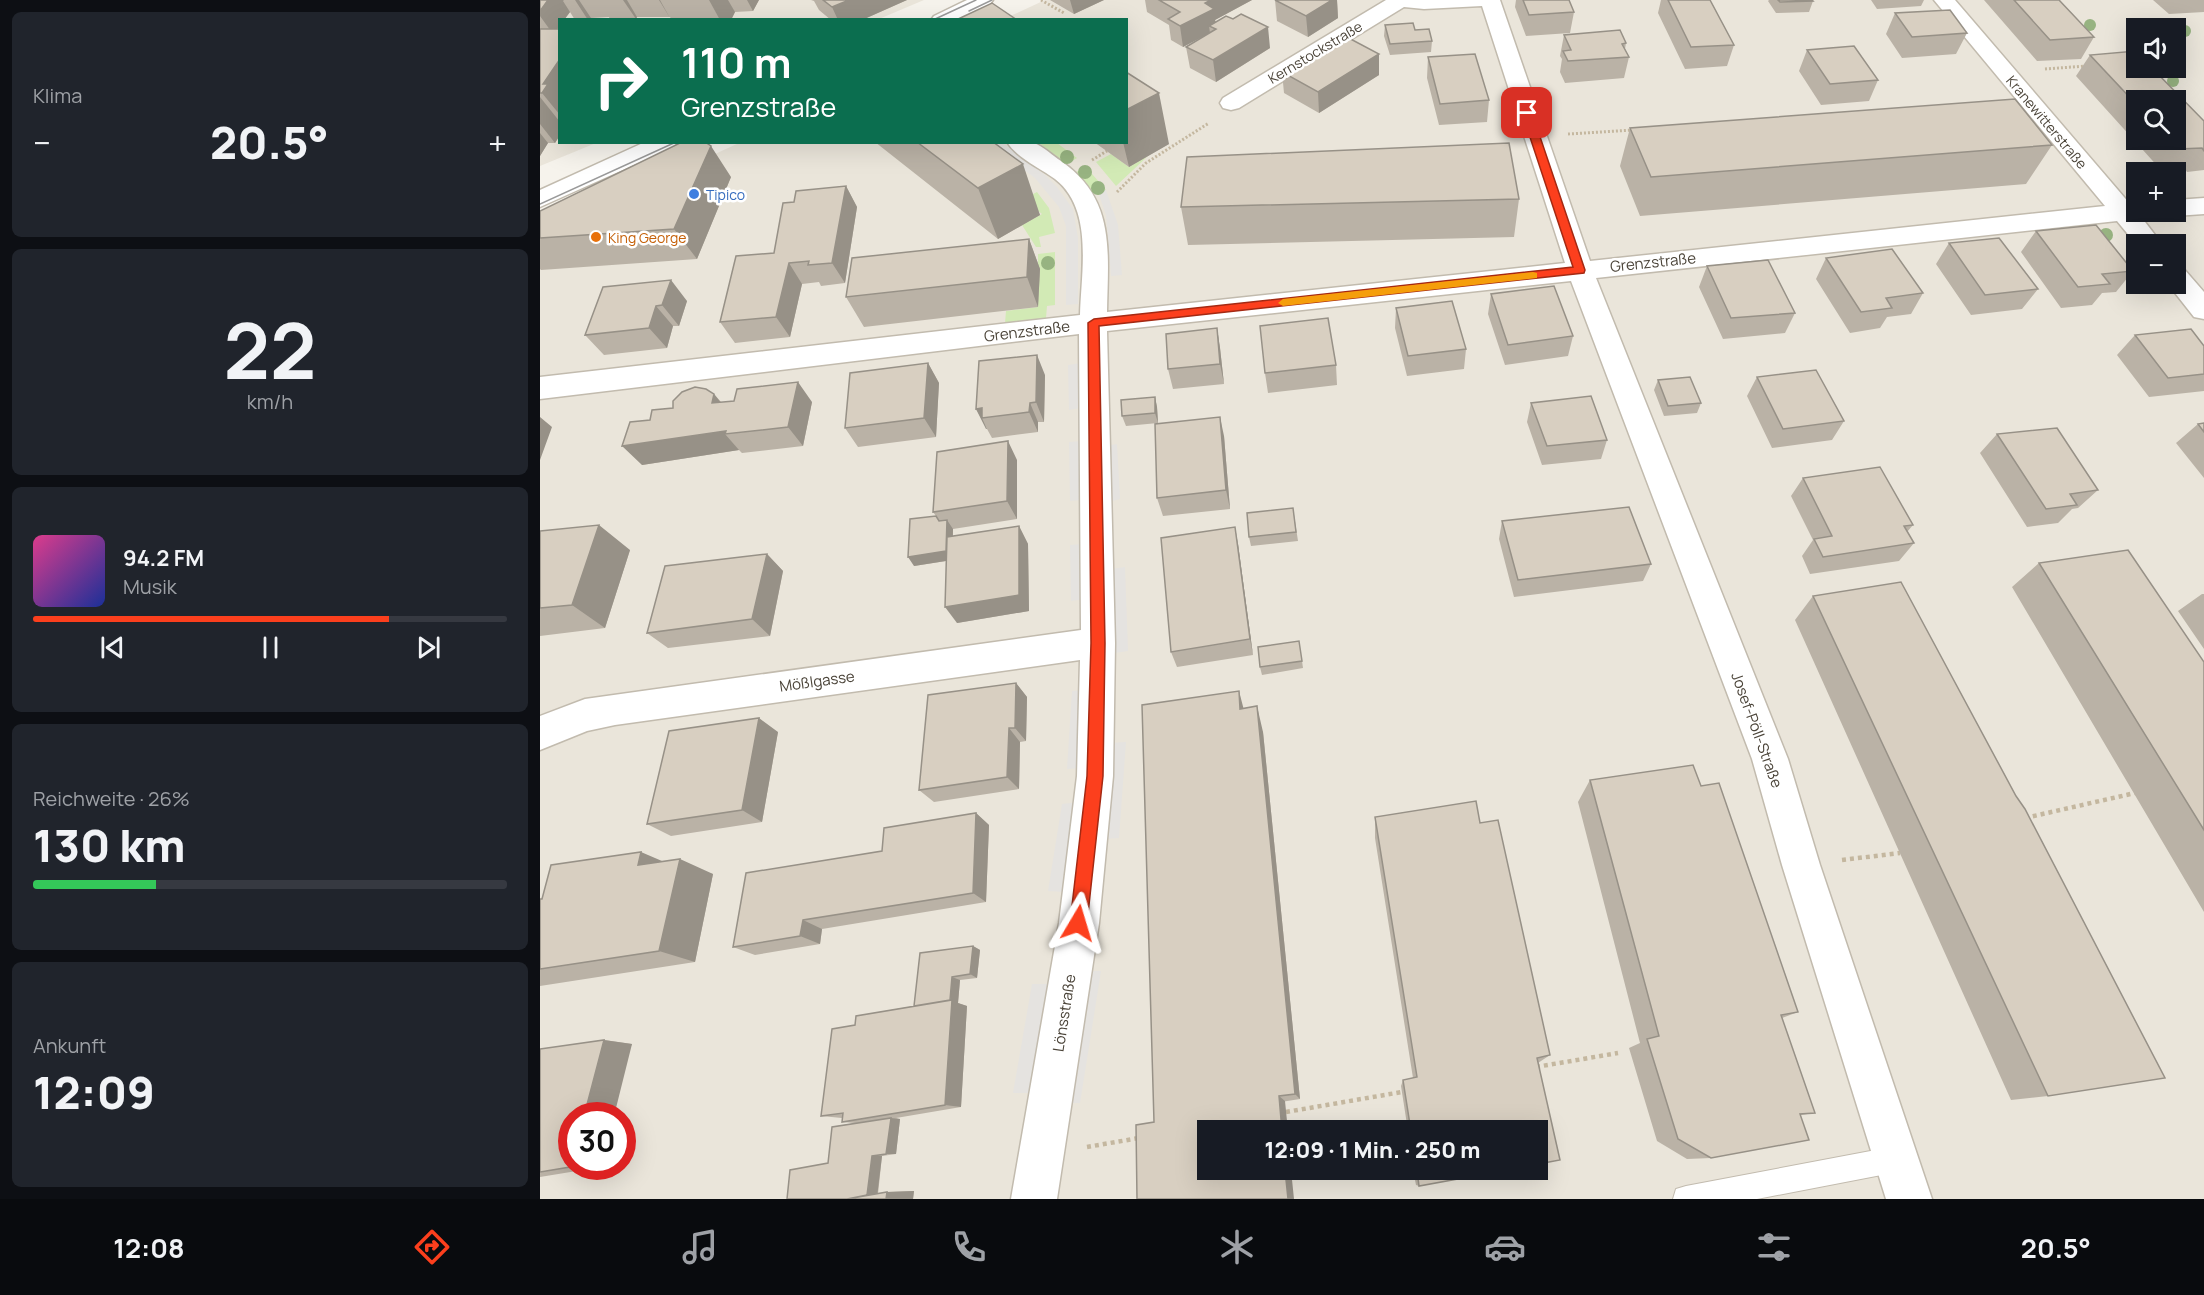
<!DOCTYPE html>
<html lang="de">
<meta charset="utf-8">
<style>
:root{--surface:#171b24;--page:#20242c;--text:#f1f3f6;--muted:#9ea1a6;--line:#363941;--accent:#fc3f1d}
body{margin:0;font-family:Manrope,sans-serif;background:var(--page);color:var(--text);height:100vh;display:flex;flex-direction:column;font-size:22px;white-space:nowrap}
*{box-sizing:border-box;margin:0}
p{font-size:20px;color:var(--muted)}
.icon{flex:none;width:33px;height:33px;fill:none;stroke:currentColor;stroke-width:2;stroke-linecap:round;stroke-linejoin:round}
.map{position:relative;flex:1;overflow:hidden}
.panel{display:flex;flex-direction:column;gap:12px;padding:12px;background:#0d0f14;width:540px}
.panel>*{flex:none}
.top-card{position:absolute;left:18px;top:18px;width:570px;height:126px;border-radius:0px;box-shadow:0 6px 24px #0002;background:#0b6e4f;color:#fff;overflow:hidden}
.fabs{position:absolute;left:1586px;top:18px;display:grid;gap:12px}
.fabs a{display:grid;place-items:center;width:60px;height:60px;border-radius:0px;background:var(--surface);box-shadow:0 6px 24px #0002;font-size:30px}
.speed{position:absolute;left:18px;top:1102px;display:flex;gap:12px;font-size:30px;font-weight:700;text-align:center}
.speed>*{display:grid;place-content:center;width:78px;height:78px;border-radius:50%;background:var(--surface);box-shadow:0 6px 24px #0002;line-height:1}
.speed .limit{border:9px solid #d22;background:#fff;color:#111}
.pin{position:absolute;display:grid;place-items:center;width:51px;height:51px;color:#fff;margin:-26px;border-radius:12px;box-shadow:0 3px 9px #0006}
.me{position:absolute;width:66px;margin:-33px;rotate:7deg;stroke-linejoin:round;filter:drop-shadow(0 0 4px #0008)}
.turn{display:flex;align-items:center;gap:21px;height:126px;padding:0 24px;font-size:27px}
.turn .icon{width:78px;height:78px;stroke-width:2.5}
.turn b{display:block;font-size:42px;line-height:51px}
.big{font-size:45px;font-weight:800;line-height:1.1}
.panel .tile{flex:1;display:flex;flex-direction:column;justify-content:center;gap:9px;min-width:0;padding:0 21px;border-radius:9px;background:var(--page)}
.panel .dial{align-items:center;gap:0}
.dial b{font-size:78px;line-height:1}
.song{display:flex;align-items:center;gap:18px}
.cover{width:72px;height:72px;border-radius:9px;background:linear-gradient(135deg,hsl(330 70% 55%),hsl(230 70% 35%))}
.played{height:6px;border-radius:3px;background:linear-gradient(90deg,var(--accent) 75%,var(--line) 75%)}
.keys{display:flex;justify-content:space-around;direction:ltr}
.heat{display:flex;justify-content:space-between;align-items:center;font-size:33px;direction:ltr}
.charge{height:9px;border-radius:4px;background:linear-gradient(90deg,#34c759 26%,var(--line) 0)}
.trip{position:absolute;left:657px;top:1120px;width:351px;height:60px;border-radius:0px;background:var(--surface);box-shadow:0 6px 24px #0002;font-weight:800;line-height:60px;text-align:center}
.dock{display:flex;height:96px;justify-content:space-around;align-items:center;background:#090b0e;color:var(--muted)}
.dock .icon{width:42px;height:42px}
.dock .on{color:var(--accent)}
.dock b{font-size:27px;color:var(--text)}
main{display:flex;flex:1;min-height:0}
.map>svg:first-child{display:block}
</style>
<main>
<section class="panel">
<div class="tile"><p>Klima</p>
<div class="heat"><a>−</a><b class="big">20.5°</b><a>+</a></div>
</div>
<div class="tile dial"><b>22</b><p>km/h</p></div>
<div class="tile">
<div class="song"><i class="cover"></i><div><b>94.2 FM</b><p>Musik</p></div></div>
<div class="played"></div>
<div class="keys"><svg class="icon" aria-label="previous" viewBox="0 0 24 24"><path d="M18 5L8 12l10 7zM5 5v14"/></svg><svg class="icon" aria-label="pause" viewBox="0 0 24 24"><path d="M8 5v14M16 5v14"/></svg><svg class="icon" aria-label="next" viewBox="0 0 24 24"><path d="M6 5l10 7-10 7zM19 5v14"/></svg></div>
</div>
<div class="tile"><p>Reichweite · 26%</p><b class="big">130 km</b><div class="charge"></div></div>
<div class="tile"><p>Ankunft</p><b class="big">12:09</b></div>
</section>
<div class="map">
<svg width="1664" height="1199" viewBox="0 0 1664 1199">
<rect width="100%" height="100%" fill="#f6f3ec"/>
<path fill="#eae5da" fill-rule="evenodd" d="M0 0H384L339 19 20 20V142L56 143 0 166Z
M505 0H1664V1199H0V234L199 143 586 142V20L464 19ZM1596 28H1635V68H1596ZM1596 100H1635V140H1596ZM1596 172H1635V212H1596ZM1596 244H1635V284H1596ZM32 1116H82V1167H32ZM668 1131H998V1170H668Z"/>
<path fill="#d2eab5" d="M499 143H517L537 158 527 164Z
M571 154 589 167 608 156 576 186 556 162Z
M546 167 566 190 553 193 536 172Z
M497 192 509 208 515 233 499 237 501 247H496L482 225 502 214 483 199Z
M515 252V305L507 306 506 318 465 323 466 311 498 307V254Z"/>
<path fill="#e5e3e0" d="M448 143H463L505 175 517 187 533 209 538 238V304L526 305V226L519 207 495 178Z
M566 190 578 225 582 275 571 276 566 215 558 192Z
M541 363 540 408 529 410 528 365Z
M542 441V500L530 501 529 442Z
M577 444 580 499 569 502 565 446Z
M543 544 545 599 531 601 530 545Z
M585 567 588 651 575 653 571 569Z
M545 690 541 768 527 769 532 691Z
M586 742 579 838 563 839 570 743Z
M539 802 525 892 508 891 522 804Z
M544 971H561L548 1053 540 1103H523Z
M492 984H509L491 1093H473Z"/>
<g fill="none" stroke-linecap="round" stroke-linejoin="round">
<g stroke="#c2bbae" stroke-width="2">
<path id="service" d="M1357 1146 1366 1150 1370 1159 1366 1168 1357 1172 1217 1199H1133L1136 1189 1146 1186Z"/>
</g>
<g stroke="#c2bbae" stroke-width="3">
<path id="minor" d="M846 0H960L1050 261 1565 206 1394 0H1415L1590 204 1596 203V212H1608L1602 218 1622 244H1596L1577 221 1056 278 1248 759 1280 865 1392 1199H1346L1242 865 1212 759 1031 281 567 331 575 643 573 776 559 923 517 1199H471L519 923 537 776 540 660 75 725 47 731 0 750V716L45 699 541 630 539 334 0 399V377L540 315C541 272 554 209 515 179 500 168 477 158 467 142 475 142 487 140 494 143 503 146 513 156 521 161 576 199 568 252 567 312L1025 263 942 6 884 9 864 7 699 108 691 110 683 108 680 103 683 98Z
M1664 198V214L1635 216 1625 212H1635V200Z
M1635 266 1644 269 1664 292V319L1654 317 1628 284H1635Z"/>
</g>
<g stroke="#c2bbae" stroke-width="3">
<path id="tertiary" d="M427 0H453L450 4 419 20H391L394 16Z
M105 142H137L134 147 0 207V190Z"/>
</g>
<path stroke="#c4b79f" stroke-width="3" stroke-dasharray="2 2" stroke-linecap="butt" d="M501 0 524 13
M1505 69 1546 66
M1028 134 1093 130
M552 160 567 151
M577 192 606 163 669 123"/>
<path stroke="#c4b79f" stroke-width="4.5" stroke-dasharray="4 4" stroke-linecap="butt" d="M1485 818 1595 793
M1302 860 1360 853
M996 1067 1078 1053
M746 1112 862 1092
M547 1147 599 1138"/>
<use href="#service" fill="#fff" fill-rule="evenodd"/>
<use href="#minor" fill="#fff" fill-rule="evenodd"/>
<use href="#tertiary" fill="#fff" fill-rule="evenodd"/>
<path stroke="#9a9a9a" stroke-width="1.5" d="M429 11 452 0
M393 20 436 0
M0 204 136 142"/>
</g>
<g fill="#97b381">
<circle cx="1550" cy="25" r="6"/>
<circle cx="1645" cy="31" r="6"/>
<circle cx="1633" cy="81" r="6"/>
<circle cx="527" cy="157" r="7"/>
<circle cx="545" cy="172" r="7"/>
<circle cx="558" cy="188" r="7"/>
<circle cx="1566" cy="235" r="7"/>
<circle cx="508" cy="263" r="7"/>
</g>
<path fill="#bab2a6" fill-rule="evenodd" d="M0 0H219L213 11 195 12 191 20H132L130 17H97L96 19 70 20 69 17 51 18V20H35L30 12 17 29H20V125L18 128 20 130V135L15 143H8L0 156Z
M271 0H367L322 20H291L279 10 274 1Z
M510 0H564L534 14Z
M605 0H712L675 20 676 22 730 48 676 82 650 68 646 47 665 35 643 47 631 40 629 25 607 12Z
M735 0H797L798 18 768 37 737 21Z
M976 0H1029L1034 12 1030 33 986 36 975 7Z
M1121 0H1170L1194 45 1187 66 1145 69 1118 13Z
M1229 0H1272L1273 1 1269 12 1236 13 1228 1Z
M1331 0H1384L1381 6 1337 9Z
M1444 0H1519L1554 37 1541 59 1497 61Z
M1613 0H1664V12L1629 14Z
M1355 13 1427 33 1416 54 1362 58 1346 34Z
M845 25 875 30 892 41 891 52 850 55 844 36Z
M1024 35 1086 43 1085 49 1089 57 1084 78 1025 83 1020 72 1022 59 1020 56Z
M1267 50 1338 80 1329 101 1281 105 1259 71Z
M839 54V75L779 113 744 93 742 72Z
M1550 55 1664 121V170L1647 172 1645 169 1621 170 1536 76ZM1596 100 1635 140H1596Z
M888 57 949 100 947 122 899 125 887 78Z
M1090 128 1512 145 1486 184 1100 216 1080 166Z
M335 142H453L500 215 458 239Z
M554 142H586L629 144 589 167Z
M191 177 157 259 1 270 0 269V211Z
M306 186 317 207 305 283 281 286 279 282 262 284 250 337 195 343 180 322 234 253 254 202Z
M979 199 974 237 648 245 641 207Z
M1496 231 1593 271 1576 292 1562 293 1552 305 1521 308 1481 252Z
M489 239 500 269 498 307 324 327 306 297Z
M1409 243 1498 289 1482 309 1431 315 1396 264Z
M1286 258 1383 293 1371 314 1347 317 1340 328 1310 333 1276 279Z
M1167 266 1255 313 1245 333 1183 339 1159 287Z
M63 287 147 301 139 326H133L127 348 64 355 45 335Z
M951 294 1033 336 1028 356 965 365 948 314Z
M856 308 926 349 924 369 867 376 855 328Z
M677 328 680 348 684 384 633 389 628 369Z
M1595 335 1664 346V391L1609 397 1577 355Z
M388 363 399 383 396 437 318 447 305 428Z
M796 365 797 385 728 393 725 373Z
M505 375 504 422H498V432L452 438 436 409Z
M1217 377 1304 421 1292 440 1232 448 1207 396Z
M1118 380 1161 403 1157 413 1124 416 1114 390Z
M174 394 181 402H272L263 446 202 453 199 450 102 465 110 420 133 408Z
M615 397 617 407 618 423 586 426 582 416Z
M991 403 1067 440 1061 459 1002 465 987 422Z
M1664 423V478L1636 443 1658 424Z
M1457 434 1558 490 1538 508 1532 509 1518 523 1487 527 1440 453Z
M684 436 690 509 623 516 617 498Z
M477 460V519L413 529V536L479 526 488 544 489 611 417 623 406 561 374 566 396 516 393 512Z
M1263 478 1373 525 1367 532 1374 543 1359 561 1270 574 1262 556 1273 540 1251 496Z
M753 508 758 541 711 546 709 537Z
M962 521 1111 564 1103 581 974 597 959 539Z
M0 531 90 550 65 628 0 636Z
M698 544 713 655 637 667 631 652Z
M227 554 243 571 230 636 128 648 107 633Z
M1499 563 1664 662V912L1472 587Z
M1662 594H1664V649L1638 611Z
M1273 596 1508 1096 1471 1100 1255 620Z
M762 661 763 668 722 675 720 667Z
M476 683 487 697 486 741 480 742 479 789 394 802 379 790Z
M703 708 723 732 760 1099 614 1122Z
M238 732 222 822 131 836 107 824Z
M1050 780 1161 786 1258 1012 1242 1018 1275 1113 1260 1115 1171 1158 1147 1159 1117 1141 1089 1048 1100 1043 1038 802Z
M436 813 449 825 446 902 282 929 280 944 215 955 193 947 342 851Z
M835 817 940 823 1010 1055 998 1063V1131H868L861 1086 863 1080 873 1078 835 838Z
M123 861 173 874 155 962 0 986V899Z
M433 946 440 950 437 978 420 980 418 1003 427 1006 421 1107 356 1118 360 1119 356 1154 342 1156 338 1194 347 1192 374 1191 373 1199H247L250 1170 288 1163 292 1127 315 1123 302 1122V1118L281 1116 292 1029 315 1025 316 1016 374 1006 380 953Z
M64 1040 92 1044 32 1167H61L0 1177V1049Z
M873 1170H967L879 1186 876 1185Z"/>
<path fill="#979187" d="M8 0H24L23 1 30 12 24 20H20V26L13 34 0 16V11Z
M35 0H39L51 18V20H48Z
M83 0H87L97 17 96 19Z
M119 0H120L130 18Z
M169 0H188L195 12 191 20H180Z
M207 0H219L213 11Z
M309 0H367L322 20H298L292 7Z
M530 0H564L534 14Z
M671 0H712L675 20 677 30 669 26 670 33 643 47 640 26 665 3Z
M792 0H797L798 18 768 37 766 16Z
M728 27 730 48 676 82 673 60Z
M839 54V75L779 113 778 92Z
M20 59V115L2 93 3 84Z
M619 93 629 144 589 167 583 142H586V110Z
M0 97 20 122V125L18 128 20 130V135L15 143 0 124Z
M0 133 8 143 0 156Z
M171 146 191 177 157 259 134 229Z
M483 164 500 215 458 239 438 188Z
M306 186 317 207 305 283 292 263Z
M489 239 500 269 498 307 487 277Z
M249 263 262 284 250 337 236 317Z
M131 280 147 301 139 326 122 305Z
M116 306 133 326 127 348 109 328Z
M677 328 680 348 684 384 680 364Z
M497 355 505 375 504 422 496 402Z
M388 363 399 383 396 437 384 418Z
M258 382 272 402 263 446 248 427Z
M174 394 190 414 172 403Z
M615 397 617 407 618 423 615 413Z
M490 403 498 422V432L489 412Z
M442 408V418L447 429H446L436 409Z
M0 417 12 427 0 460Z
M680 417 684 436 690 509 686 490Z
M186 431 185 434 199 450 102 465 82 446Z
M468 441 477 460V519L467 501Z
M407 520 413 529 412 560 374 566 368 557Z
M59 525 90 550 65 628 32 605Z
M479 526 488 544 489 611 417 623 405 607Z
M695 527 698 544 713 655 710 639Z
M227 554 243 571 230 636 212 619Z
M476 683 487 697 486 741 475 728Z
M699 691 706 718 700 709Z
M717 706 723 732 760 1099 755 1094Z
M219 718 238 732 222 822 202 810Z
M469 728 480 742 479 789 467 777Z
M436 813 449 825 446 902 433 893Z
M101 852 136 867 98 865Z
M140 859 173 874 155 962 119 951Z
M263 920 282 929 280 944 260 936Z
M433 946 440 950 437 978 430 974Z
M412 977 420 980 418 1003 427 1006 421 1107 405 1105 410 1005Z
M64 1040 92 1044 74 1116H44Z
M739 1096 745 1101 748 1131H742Z
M351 1118 360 1119 356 1154H346Z
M332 1156H342L337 1197 327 1198Z
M745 1170H751L754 1199H748Z
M374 1191 373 1199H346L347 1192Z"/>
<path fill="#d8cfc1" stroke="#979187" stroke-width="1.5" d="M0 0H8L0 11Z
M283 0H309L292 7Z
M619 0H671L665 3 674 9 640 26 628 19 640 12Z
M735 0H792L766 16Z
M983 0H1029L1034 12 989 15Z
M1128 0H1170L1194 45 1151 47Z
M1238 0H1272L1273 1 1240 2Z
M1474 0H1519L1554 37 1510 40Z
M452 3 477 20H416Z
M1410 10 1427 33 1372 37 1355 13Z
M701 14 728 27 673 60 646 47 676 29 669 26 686 16 693 19Z
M873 23 875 30 889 29 892 41 850 44 845 25Z
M0 29H20V59L3 84H8L2 93H0Z
M1080 30 1086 43 1082 44 1089 57 1028 61 1023 51 1031 50 1024 35Z
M803 35 839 54 778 92 742 72Z
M1314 46 1338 80 1290 84 1267 50Z
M1596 51V68H1612L1664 121V151L1662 148 1638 149 1629 140H1635V100H1596V104L1550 55Z
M935 54 949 100 900 104 888 57Z
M586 72 619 93 586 110Z
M1475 99 1512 145 1111 177 1090 128Z
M142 142H165L171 146 134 229 0 238V211Z
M377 142H453L483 164 438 188Z
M969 143 979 199 641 207 647 157Z
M306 186 292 263 268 265 269 261 249 263 236 317 180 322 196 256 234 253 243 203 254 202 256 191Z
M1556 225 1593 271 1562 274 1570 284 1538 287 1496 231Z
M1459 238 1498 289 1445 295 1409 243Z
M489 239 487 277 306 297 312 258Z
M1352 249 1383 293 1346 298 1352 308 1321 312 1286 258Z
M1228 260 1255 313 1191 318 1167 266Z
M131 280 122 305 116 306 109 328 45 335 63 287Z
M1014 286 1033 336 968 345 951 294Z
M912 301 926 349 868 356 856 308Z
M788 318 796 365 725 373 720 326Z
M677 328 680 364 628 369 626 334Z
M1651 329 1664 346V374L1628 378 1595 335Z
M497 355 496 402 490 403 489 412 442 418V408L436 409 439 361Z
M388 363 384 418 305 428 310 373Z
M1276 370 1304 421 1243 429 1217 377Z
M1150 377 1161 403 1128 406 1118 380Z
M258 382 248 427 185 434 186 431 82 446 90 422 110 420 112 410 133 408V401L142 392 155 387 166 389 174 394 172 403 194 401 197 389Z
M1051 396 1067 440 1007 446 991 403Z
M615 397V413L582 416 581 400Z
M680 417 686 490 617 498 615 424Z
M1664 423V432L1658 424Z
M1517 428 1558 490 1530 494 1537 505 1506 509 1457 434Z
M468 441 467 501 393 512 397 452Z
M1340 467 1373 525 1364 526 1374 543 1283 557 1274 539 1292 536 1263 478Z
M1089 507 1111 564 978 580 962 521Z
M753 508 756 532 709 537 707 513Z
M396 516 399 521 407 520 406 551 368 557 370 519Z
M59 525 32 605 0 608V531Z
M479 526V595L405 607 407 537Z
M695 527 710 639 631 652 621 538Z
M1588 550 1664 662V830L1499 563Z
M227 554 212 619 107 633 125 566Z
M1361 582 1476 796 1485 809 1625 1078 1508 1096 1273 596Z
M759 641 762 661 720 667 718 647Z
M476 683 475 728H469L467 777 379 790 388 695Z
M699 691 700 709 717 706 755 1094 739 1096 742 1131H668V1170H745L748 1199H597L596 1125 614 1122 602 705Z
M219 718 202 810 107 824 129 731Z
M1153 765 1161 786 1179 783 1258 1012 1241 1015 1275 1113 1260 1114 1269 1140 1171 1158 1138 1139 1107 1039 1119 1036 1050 780Z
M936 801 940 823 958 820 1010 1055 997 1058 1020 1160 998 1164V1131H871L863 1080 877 1077 835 817Z
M436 813 433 893 263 920 260 936 193 947 206 873 342 851 344 828Z
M101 852 98 865 140 859 119 951 0 969V899H2L11 865Z
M433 946 430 974 412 977 410 1000 374 1006 380 953Z
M412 1000 405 1105 302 1122 303 1113 281 1116 292 1029 315 1025 316 1016Z
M64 1040 44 1116H32V1163L30 1167 0 1172V1049Z
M351 1118 346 1154 332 1156 327 1195 307 1199H247L250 1170 288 1163 292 1127Z
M877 1170H967L879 1186Z
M347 1192 346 1199H307Z"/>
<path fill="#fc3f1d" stroke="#a42913" stroke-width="1.5" d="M987 110 992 113 1045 270 1044 273 559 326 565 643 563 776 547 923 544 929 538 931 533 929 530 923 547 776 551 643 548 323 554 319 1033 267 982 113Z"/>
<path fill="#f59e0b" d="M993 272 997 273V278L743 306 738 303 743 299Z"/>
<circle fill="#3f7fe0" stroke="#fff" stroke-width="2" cx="154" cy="194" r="6"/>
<circle fill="#e8710a" stroke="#fff" stroke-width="2" cx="56" cy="237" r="6"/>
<g text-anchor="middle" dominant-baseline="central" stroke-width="5" stroke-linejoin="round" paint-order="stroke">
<g font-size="14" fill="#4b4439" stroke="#fff">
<text transform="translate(775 52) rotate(-31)">Kernstockstraße</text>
<text transform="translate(1507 122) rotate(50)">Kranewitterstraße</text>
</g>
<g font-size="14" fill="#366cbe" stroke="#fff" text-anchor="start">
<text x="166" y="194">Tipico</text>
</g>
<g font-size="14" fill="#c56008" stroke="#fff" text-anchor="start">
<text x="68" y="237">King George</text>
</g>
<g font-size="15" fill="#4b4439" stroke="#fff">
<text transform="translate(1113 262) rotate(-6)">Grenzstraße</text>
<text transform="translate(487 331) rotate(-7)">Grenzstraße</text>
<text transform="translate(277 681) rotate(-8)">Mößlgasse</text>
<text transform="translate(1217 730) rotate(70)">Josef-Pöll-Straße</text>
<text transform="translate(524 1013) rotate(-81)">Lönsstraße</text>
</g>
</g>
</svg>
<div class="fabs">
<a><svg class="icon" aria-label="sound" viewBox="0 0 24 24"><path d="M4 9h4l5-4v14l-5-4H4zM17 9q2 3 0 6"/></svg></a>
<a><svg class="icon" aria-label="search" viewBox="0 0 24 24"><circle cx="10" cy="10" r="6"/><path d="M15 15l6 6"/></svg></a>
<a>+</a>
<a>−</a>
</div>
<div class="speed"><div class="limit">30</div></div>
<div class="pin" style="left:987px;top:113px;background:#d93025"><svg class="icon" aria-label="arrive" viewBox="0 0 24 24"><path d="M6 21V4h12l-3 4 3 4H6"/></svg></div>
<svg class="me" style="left:538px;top:923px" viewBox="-20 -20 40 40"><path d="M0-17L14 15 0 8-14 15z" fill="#fc3f1d" stroke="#fff" stroke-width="4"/></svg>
<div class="trip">12:09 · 1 Min. · 250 m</div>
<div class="top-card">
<div class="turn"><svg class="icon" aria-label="right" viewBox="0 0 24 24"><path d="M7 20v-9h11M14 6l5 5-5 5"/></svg><div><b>110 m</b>Grenzstraße</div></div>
</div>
</div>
</main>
<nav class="dock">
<b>12:08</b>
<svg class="icon on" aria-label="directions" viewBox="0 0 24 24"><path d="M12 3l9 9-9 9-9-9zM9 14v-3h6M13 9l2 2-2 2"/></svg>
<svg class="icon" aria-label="music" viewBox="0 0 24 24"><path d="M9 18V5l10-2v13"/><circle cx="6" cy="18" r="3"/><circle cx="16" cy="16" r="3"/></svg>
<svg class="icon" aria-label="phone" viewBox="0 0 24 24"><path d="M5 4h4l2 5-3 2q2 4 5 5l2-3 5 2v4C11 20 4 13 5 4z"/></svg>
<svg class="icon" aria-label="climate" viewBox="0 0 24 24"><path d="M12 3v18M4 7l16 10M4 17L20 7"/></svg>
<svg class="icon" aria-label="car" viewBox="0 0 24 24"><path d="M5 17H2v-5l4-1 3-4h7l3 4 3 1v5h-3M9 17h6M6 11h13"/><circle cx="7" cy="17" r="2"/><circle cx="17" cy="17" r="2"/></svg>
<svg class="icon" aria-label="filters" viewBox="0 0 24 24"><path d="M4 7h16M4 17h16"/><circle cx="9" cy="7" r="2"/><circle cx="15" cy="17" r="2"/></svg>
<b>20.5°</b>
</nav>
